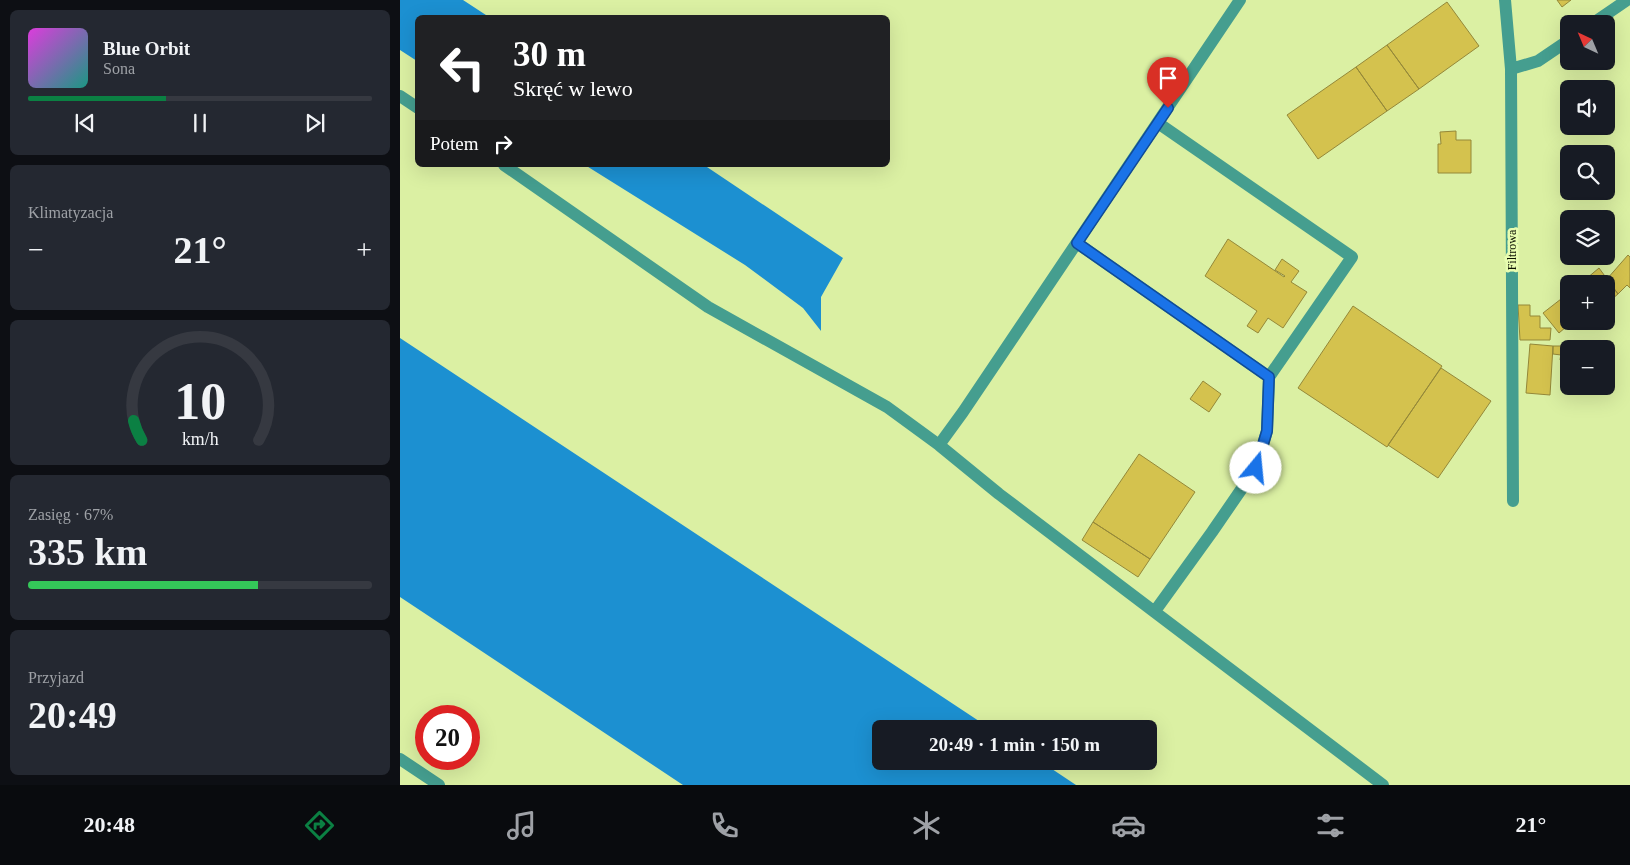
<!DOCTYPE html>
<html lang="pl">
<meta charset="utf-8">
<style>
:root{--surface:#171b24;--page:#242831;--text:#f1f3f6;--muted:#9ea1a6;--line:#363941;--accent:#0b8043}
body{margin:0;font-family:Georgia,serif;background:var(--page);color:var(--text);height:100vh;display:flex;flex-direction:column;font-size:19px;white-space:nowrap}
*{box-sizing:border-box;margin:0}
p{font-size:16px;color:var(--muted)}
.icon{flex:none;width:28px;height:28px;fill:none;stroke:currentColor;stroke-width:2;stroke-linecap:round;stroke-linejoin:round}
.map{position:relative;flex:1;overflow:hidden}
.side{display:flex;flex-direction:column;gap:10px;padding:10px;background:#0d0f14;width:400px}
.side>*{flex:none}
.top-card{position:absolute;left:15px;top:15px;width:475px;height:152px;border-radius:8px;box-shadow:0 5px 20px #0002;background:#202124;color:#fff;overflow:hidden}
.needle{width:32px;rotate:316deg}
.tools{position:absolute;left:1160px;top:15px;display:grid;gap:10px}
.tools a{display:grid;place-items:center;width:55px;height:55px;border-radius:8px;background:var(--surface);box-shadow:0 5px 20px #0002;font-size:25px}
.speed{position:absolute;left:15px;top:705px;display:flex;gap:10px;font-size:25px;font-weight:700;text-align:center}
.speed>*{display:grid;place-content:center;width:65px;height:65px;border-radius:50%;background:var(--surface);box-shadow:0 5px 20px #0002;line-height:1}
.speed .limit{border:8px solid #d22;background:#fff;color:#111}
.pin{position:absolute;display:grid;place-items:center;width:42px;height:42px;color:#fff;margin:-51px -21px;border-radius:50% 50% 50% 0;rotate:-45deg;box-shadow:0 0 5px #0007}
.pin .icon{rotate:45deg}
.me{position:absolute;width:55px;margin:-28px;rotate:17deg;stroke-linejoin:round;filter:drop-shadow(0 0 4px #0008)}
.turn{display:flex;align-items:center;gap:18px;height:105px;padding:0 15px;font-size:22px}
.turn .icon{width:65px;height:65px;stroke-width:2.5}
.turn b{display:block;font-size:35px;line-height:42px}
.then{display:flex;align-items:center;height:48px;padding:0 15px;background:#0003;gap:10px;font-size:19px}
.big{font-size:38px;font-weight:600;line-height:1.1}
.side .tile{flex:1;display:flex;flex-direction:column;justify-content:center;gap:8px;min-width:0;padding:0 18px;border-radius:8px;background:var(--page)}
.side .dial{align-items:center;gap:0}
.dial svg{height:130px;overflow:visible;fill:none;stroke:var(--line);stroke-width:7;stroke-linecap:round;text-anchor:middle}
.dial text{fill:var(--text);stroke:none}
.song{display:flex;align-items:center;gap:15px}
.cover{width:60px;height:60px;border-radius:8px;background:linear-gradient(135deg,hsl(300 70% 55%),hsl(170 70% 35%))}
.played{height:5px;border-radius:2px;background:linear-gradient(90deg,var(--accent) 40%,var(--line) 40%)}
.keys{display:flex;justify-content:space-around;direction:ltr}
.heat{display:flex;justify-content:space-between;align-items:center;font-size:28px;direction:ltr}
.charge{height:8px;border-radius:4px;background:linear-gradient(90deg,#34c759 67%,var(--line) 0)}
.trip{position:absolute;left:472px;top:720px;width:285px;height:50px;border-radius:8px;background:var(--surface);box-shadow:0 5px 20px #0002;font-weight:600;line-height:50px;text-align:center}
.tabs{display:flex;height:80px;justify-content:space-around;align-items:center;background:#090b0e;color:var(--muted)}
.tabs .icon{width:35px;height:35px}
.tabs .current{color:var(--accent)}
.tabs b{font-size:22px;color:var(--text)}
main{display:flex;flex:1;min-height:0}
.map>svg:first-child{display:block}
</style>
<main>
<section class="side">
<div class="tile">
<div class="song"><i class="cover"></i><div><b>Blue Orbit</b><p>Sona</p></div></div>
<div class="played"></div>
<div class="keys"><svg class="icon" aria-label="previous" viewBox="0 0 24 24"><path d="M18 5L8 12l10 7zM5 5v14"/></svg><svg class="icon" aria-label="pause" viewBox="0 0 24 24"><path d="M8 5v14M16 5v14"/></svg><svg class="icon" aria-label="next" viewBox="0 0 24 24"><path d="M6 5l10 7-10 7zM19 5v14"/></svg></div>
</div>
<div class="tile"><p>Klimatyzacja</p>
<div class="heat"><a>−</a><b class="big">21°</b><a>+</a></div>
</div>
<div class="tile dial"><svg viewBox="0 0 100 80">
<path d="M14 69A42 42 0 1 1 86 69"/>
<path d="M14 69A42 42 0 0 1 9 57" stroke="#0b8043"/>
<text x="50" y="56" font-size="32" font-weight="700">10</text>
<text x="50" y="72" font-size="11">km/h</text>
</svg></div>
<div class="tile"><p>Zasięg · 67%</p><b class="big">335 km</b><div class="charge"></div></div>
<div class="tile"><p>Przyjazd</p><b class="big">20:49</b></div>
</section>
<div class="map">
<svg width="1230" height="785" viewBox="0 0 1230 785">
<rect width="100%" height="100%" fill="#dbf0a3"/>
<path fill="#1c90d1" d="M0 0H63L89 17 18 18 17 61 0 50Z
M185 165H304L443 258 421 297V331L403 308 345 265Z
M0 338 591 729H481V761H640L676 785H283L0 597Z"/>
<path fill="#d4c24e" stroke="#948839" d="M1157 0H1171L1162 7Z
M1047 2 1079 46 1019 89 987 45Z
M987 45 1019 89 987 111 956 67Z
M956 67 987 111 918 159 887 115Z
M1056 131V140H1071V173H1038V144H1041L1040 132Z
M828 239 884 277 885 276 875 270 882 259 899 271 891 282 907 292 883 328 868 318 858 333 847 326 857 311 805 276Z
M1228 255 1230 257V288L1227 285 1218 294 1207 279Z
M1199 268 1218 294 1206 304V284H1180Z
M1169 292V309L1161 299Z
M1161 299 1169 309V321H1173L1159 333 1143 313Z
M1118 305H1130V316H1140V328H1151L1150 340H1120Z
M953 306 1042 366 987 447 898 388Z
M1199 342 1200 349H1169V359L1160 360 1162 346Z
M1130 344 1153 346 1150 395 1126 393Z
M1153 346H1162L1161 355 1153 354Z
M1041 368 1091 401 1038 478 988 445Z
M803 381 821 394 809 412 790 399Z
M739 454 795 492 750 559 693 522Z
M693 522 750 559 738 577 682 540Z"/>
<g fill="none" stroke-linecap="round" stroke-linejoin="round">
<path stroke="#459e8f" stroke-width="12" d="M1105 0 1111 69 1113 501
M1192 24 1227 0
M1111 69 1138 61 1169 40
M0 96 18 108
M758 123 952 257 869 377
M104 165 308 307 487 407 539 445 599 494 983 785
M677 243 869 377 867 431 856 468 812 532 755 611
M539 445 563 412 840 0
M0 759 39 785"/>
</g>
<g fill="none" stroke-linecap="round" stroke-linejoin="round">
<g stroke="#114b97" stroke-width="12">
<path id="route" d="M768 108 677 243 869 377 867 431 856 468"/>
</g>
<use href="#route" stroke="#1a73e8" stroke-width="9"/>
</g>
<g text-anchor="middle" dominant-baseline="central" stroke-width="5" stroke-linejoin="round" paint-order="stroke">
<g font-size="12" fill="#0b1000" stroke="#e8fdb0">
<text transform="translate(1112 250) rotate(-90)">Filtrowa</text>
</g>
</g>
</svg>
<div class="tools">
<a><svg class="needle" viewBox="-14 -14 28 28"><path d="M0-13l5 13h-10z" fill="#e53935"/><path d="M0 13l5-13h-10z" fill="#9ea1a6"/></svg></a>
<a><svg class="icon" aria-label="sound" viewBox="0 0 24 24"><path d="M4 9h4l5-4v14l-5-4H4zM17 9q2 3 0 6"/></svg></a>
<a><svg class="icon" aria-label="search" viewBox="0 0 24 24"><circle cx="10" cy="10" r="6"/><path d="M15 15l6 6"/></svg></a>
<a><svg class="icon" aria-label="layers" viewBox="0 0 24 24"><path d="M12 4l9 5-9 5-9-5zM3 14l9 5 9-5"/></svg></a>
<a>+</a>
<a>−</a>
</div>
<div class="speed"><div class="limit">20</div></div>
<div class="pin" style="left:768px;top:108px;background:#d93025"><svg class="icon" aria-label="arrive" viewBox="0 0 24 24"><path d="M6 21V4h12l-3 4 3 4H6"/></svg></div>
<svg class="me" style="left:856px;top:468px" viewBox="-20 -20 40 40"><circle r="19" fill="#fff"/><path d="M0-13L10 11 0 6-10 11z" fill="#1a73e8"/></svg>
<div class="trip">20:49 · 1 min · 150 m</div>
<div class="top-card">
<div class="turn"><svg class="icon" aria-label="left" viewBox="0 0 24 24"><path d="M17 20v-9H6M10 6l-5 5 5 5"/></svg><div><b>30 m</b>Skręć w lewo</div></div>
<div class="then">Potem<svg class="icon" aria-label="right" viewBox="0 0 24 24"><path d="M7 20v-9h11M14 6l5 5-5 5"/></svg></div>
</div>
</div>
</main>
<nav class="tabs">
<b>20:48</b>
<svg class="icon current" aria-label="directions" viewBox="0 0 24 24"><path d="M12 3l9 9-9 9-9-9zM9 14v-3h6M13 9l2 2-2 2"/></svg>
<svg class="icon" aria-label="music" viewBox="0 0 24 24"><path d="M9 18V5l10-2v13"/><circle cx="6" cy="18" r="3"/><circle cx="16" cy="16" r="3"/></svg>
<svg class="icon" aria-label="phone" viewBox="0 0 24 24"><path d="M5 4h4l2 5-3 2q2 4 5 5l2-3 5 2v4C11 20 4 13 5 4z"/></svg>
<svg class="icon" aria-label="climate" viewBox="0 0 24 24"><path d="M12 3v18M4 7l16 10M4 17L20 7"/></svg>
<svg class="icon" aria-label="car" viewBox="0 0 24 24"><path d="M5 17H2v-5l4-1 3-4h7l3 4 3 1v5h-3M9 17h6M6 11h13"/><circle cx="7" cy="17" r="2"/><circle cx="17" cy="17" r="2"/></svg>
<svg class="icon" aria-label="filters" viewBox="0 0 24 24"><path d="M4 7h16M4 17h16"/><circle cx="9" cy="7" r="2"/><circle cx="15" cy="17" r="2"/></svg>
<b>21°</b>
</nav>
